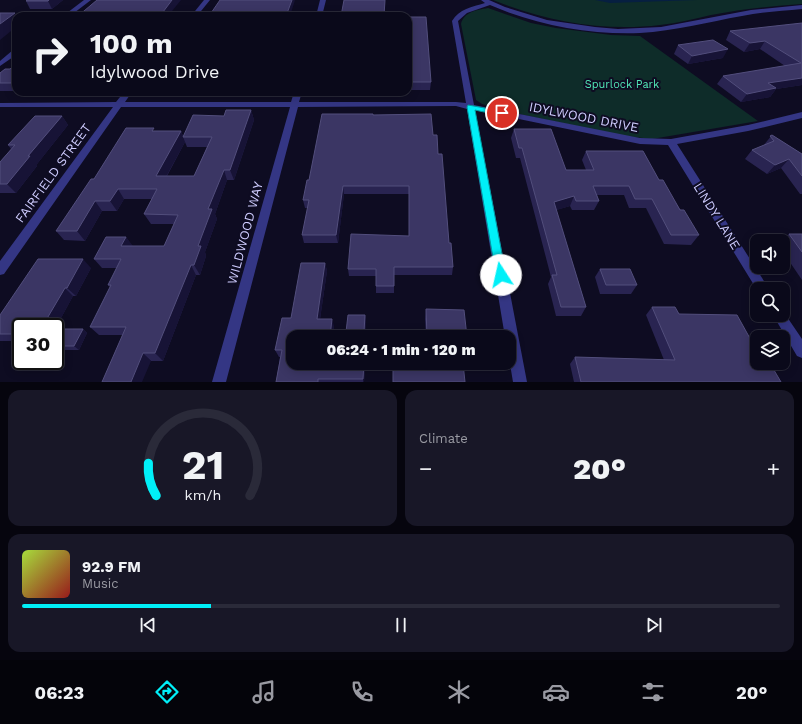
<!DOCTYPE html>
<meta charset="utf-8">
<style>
:root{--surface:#0a091a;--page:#181727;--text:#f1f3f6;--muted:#999aa2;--line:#2a2a39;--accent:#00f0f8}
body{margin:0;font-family:"Work Sans",sans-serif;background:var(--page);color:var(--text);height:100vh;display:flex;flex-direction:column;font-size:15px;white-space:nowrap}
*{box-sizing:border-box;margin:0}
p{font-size:13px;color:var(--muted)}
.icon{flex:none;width:22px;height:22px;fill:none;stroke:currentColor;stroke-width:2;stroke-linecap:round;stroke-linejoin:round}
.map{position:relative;height:382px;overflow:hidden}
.sheet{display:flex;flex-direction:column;gap:8px;padding:8px;background:#06050e;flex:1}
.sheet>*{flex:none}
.guide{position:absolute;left:12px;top:12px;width:400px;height:84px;border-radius:12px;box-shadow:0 2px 10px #0003,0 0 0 1px var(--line);background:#0a091a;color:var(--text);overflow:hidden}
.tools{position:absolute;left:750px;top:234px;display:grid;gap:8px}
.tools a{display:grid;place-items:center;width:40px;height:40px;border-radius:8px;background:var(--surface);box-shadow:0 2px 10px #0003,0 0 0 1px var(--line);font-size:20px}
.speed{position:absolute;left:12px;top:318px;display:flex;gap:8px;font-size:20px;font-weight:700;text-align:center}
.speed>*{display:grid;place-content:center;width:52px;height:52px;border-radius:50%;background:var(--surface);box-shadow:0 2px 10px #0003,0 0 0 1px var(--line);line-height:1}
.speed .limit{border:2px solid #111;border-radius:6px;background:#fff;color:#111}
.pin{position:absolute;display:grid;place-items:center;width:34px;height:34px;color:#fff;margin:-17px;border:2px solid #fff;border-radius:50%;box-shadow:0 1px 4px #0007}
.me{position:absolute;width:44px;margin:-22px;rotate:350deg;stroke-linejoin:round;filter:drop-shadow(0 0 3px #0008)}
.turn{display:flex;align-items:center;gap:14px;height:84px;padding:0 12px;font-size:18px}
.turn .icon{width:52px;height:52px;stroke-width:2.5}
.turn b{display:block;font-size:28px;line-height:34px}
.big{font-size:30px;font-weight:800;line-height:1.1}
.sheet .widget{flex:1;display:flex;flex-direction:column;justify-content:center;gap:6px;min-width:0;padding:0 14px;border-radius:12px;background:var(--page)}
.sheet .dial{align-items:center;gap:0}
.dial svg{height:104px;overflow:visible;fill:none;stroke:var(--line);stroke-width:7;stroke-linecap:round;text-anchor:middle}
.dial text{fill:var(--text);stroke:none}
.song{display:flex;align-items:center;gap:12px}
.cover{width:48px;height:48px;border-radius:6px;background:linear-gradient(135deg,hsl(80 70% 55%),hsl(0 70% 35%))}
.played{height:4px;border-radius:2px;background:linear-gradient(90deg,var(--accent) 25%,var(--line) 25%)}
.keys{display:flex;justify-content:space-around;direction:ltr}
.heat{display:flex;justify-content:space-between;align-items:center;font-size:22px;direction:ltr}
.sheet .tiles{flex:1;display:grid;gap:8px;grid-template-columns:1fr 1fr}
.widget:last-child{grid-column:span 2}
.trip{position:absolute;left:286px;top:330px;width:230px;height:40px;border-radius:12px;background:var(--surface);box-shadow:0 2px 10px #0003,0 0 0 1px var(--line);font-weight:800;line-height:40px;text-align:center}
.menu{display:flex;height:64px;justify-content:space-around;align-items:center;background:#04040a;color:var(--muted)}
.menu .icon{width:28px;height:28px}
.menu .active{color:var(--accent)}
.menu b{font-size:18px;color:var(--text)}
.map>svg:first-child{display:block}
</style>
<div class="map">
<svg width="802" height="382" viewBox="0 0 802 382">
<rect width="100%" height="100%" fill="#0e0c22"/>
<path fill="#0e2c29" d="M493 0H802V4C772 6 741 9 711 15 694 19 678 23 660 25 604 32 545 21 493 0Z
M488 8 531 23 556 28 611 35 640 36 758 121 652 139 625 136 505 111 482 104 476 100 461 24C464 12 476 10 488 8Z"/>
<path fill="#061f41" d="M595 0H697L610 3Z"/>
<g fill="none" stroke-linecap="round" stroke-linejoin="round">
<path fill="#343684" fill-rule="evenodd" d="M84 0H91L70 16H63Z
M204 0H210L197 16H191Z
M320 0H326L322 16H316Z
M481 0H489L505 7 547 20 595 27 618 29 661 27 751 10 802 5V9C782 11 762 12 742 16 708 22 675 31 640 33 590 35 536 25 490 5L467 13 458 21 474 105 640 138 671 139 748 125 802 112V118L748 131 677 144 769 289 757 290 668 145 640 144 475 110 527 382H513L509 358V337H505L467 109 456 106 298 107 226 382H212L290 107H121L4 274 0 275V261L113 107H0V103L116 102 124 92H132L125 102H291L294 92H302L299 102H456L466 103 452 21C459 9 472 7 485 3Z
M13 50H16V55L0 66V61Z
M783 311 802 339V358L797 356 773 315H783Z"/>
</g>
<path fill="#292451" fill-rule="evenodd" d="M63 0 52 9H30L26 1Z
M408 17 431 82 430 90H408Z
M802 23V85L776 89 770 97 741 102 717 84 723 76 785 66 760 49 744 52 726 40 730 31Z
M678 45 723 58 688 64 674 54Z
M16 64V91H0V73L10 69Z
M251 110 254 120 234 180H227L215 214 217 219 205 252 206 256 200 275H196L163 361H151L122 335H99L90 327 110 287 108 285 117 268H102L94 259 126 237 132 246H164L174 224H151L144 214 152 199H124L117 211H102L85 241 64 240 56 231 94 179 156 131H181L183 136 224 116ZM185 142 187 147H207L194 176H167Z
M373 115 433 135 438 154 449 243 453 267 452 275H394V293H376V276H349L348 269 409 236V194H344L338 243H304L302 235 308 208H305L303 200 309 180Z
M62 116 68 125 37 164V166L16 193H0V162L11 149 8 145Z
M514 129 566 170H586L582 160 586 151 659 180 699 235 691 245 664 244 646 208H629L624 195H597L599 201 594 210H572L570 206 556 210 586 307 581 316H556L548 284 551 277 520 158H516L511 138Z
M772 135 802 154V194H800L781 168 767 174 745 159 752 150 763 146Z
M789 234H802V280L783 252V241H782Z
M325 263 327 271 320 319 334 326 333 337H293V363H365V367L364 382H276L280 357H279L275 350 291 318Z
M91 268 76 296H73L55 329V327H21V341H0V315Z
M600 269 637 285 631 294H600L595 277Z
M652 307 679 314 765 365 781 382H574L570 364 575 357 664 360 646 315Z
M426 309 467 337H426L425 319Z
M365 315 366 319 365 336H347L346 332Z
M83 329 87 333 79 350H61L56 346Z"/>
<path fill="#171336" d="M49 0H63L52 9 48 1Z
M172 0H181L168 16H160Z
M292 0H295L290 16H286Z
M15 13 16 16V27L0 40V24Z
M765 41 760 49 744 52 750 43Z
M728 49 723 58 688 64 692 56Z
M802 78V85L776 89 770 97 741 102 747 94 768 83Z
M251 110 254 120 234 180 230 170Z
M62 116 68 125 37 164V166L16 193 7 184 28 156Z
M181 131 185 142 161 186 156 176Z
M789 159 781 168 767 174 775 165Z
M224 170 227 180 215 214 217 219 205 252 206 256 200 275 194 265 198 246 208 209Z
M343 186 344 194 338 243 336 235Z
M118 189 124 199 117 211 110 201Z
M574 196 570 206 550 212 554 202Z
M95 201 102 211 85 241 77 231Z
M126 237 133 246H121Z
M83 259 91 268 76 296 67 288Z
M325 263 327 271 319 326 317 319Z
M191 265 196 275 163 361 155 353Z
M65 288 73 296 55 329V327H42Z
M365 315 366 319 365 336 364 332Z
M332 319 334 326 333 337H330Z
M83 329 87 333 79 350 74 346Z
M143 353 151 361 142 382H131Z
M364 363H365V367L364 382H363V379Z"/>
<path fill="#3b3664" stroke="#524e7c" d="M27 0H49L48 1H26Z
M97 0H172L160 16H78Z
M220 0H292L286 16H209Z
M344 0H385L384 16H341Z
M0 13H15L0 24Z
M408 17H426L431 82H408Z
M802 23V78L768 83 776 88 747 94 723 76 801 63 765 41 750 43 730 31Z
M713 40 728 49 692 56 678 45Z
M16 64V83H0V73L5 69H10Z
M226 110H251L230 170H224L208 209H212L198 246H201L194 265H191L155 353H143L131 382H102L126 327H90L111 285H108L121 259H94L106 237H126L121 246H164L178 215 144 214 157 189H118L110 201H95L77 231H56L91 179H94L126 128H154L152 131H181L156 176H194L212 137H183L193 115 224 116Z
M322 114H373V115L431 114 433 135H437L438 154H442L449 243H451L453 267H394V286H376V269H348L351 234 409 236V186H343L336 235H302L309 200H303L307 180H309Z
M35 116H62L28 156H30L7 184H0V162L15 145H8Z
M514 129H551L566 170H594L586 151H643L659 180H663L680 210H684L699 235H671L652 199H635L629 186H593L599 201H576L574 196 554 202 586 307H561L552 275H557L522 148H519Z
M772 135 802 154V176L789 159 775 165 752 150 774 141 770 136Z
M789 234H802V252Z
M38 259H83L67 288H65L42 327H21V334H0V315Z
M301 263H325L317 319H332L330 337H293V363H364L363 379H318V382H276L282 350H275L282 318H291Z
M600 269H630L637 285H606Z
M652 307H675L679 314 737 315 757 351V363H764L765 365H771L781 382H581L575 357 675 360Z
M426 309 464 310 467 337H427Z
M348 315H365L364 332H346Z
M65 329H83L74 346H56Z
M393 363H463L465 382H393Z"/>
<path fill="#00f0f8" stroke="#009ca1" d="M468 105 502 111 505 113 502 116 475 110 506 275 505 278 501 280 497 278 496 275 467 107Z"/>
<g text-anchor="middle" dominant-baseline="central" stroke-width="4" stroke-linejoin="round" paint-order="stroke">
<g font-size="11" fill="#51e7b7" stroke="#0e0c22">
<text x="622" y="84">Spurlock Park</text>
</g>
<g font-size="13" fill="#cfcdff" stroke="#0e0c22">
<text transform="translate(584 117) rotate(11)">IDYLWOOD DRIVE</text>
<text transform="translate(53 173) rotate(-54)">FAIRFIELD STREET</text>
<text transform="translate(717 216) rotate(58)">LINDY LANE</text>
<text transform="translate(245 233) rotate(-75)">WILDWOOD WAY</text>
</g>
</g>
</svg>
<div class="tools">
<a><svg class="icon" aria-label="sound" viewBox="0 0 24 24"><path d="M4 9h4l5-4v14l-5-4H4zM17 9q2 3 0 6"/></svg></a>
<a><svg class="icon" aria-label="search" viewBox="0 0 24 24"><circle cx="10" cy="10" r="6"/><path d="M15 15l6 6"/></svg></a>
<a><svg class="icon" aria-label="layers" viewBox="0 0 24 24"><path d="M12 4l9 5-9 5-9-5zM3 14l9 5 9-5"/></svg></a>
</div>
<div class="speed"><div class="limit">30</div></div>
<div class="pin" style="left:502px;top:113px;background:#d93025"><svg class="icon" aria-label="arrive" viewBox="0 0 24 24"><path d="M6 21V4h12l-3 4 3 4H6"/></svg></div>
<svg class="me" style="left:501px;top:275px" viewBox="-20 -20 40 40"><circle r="19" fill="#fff"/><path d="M0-13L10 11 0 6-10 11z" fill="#00f0f8"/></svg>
<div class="trip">06:24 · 1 min · 120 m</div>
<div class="guide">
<div class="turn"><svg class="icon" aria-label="right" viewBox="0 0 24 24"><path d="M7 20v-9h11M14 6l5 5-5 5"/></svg><div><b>100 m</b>Idylwood Drive</div></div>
</div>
</div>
<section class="sheet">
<div class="tiles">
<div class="widget dial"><svg viewBox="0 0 100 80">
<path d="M14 69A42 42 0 1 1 86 69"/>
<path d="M14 69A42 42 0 0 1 8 44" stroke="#00f0f8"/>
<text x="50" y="56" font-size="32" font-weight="700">21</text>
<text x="50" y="72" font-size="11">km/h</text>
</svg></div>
<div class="widget"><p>Climate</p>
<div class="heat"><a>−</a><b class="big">20°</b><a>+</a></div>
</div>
<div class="widget">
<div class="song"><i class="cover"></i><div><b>92.9 FM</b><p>Music</p></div></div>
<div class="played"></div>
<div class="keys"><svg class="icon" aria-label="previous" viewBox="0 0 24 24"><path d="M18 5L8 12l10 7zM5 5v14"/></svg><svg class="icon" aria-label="pause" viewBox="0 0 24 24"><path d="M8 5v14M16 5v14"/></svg><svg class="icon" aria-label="next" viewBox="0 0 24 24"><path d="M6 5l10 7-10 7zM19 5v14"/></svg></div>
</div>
</div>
</section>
<nav class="menu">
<b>06:23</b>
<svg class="icon active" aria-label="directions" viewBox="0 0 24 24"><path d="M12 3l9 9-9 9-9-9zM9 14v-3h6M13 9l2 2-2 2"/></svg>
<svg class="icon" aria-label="music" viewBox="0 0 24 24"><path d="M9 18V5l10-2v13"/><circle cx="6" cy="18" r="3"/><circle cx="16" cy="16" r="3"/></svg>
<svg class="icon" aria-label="phone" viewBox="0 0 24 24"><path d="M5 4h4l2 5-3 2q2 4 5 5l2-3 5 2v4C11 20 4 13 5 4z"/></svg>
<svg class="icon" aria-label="climate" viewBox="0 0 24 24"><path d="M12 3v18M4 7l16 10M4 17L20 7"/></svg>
<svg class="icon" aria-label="car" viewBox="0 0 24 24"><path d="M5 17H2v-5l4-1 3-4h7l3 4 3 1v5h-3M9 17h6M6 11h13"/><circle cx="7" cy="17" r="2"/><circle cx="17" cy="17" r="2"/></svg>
<svg class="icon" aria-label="filters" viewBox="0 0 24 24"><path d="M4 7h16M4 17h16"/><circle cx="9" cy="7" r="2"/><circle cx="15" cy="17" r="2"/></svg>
<b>20°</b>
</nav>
